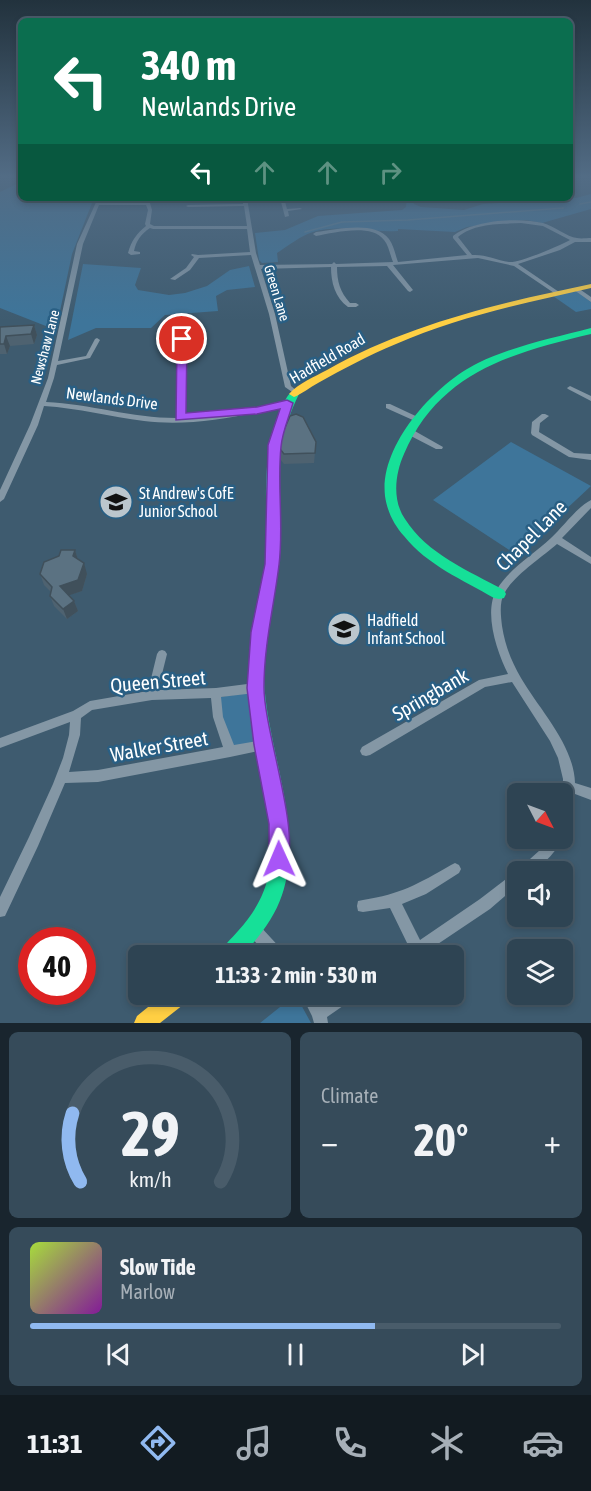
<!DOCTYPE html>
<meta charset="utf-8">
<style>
:root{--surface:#2e4453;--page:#364b5a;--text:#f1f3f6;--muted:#a7b0b8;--line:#495c6a;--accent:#90b9f0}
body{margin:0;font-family:"Asap Condensed",sans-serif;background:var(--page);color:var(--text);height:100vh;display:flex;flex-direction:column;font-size:22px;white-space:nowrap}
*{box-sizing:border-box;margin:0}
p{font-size:20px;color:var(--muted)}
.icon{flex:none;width:33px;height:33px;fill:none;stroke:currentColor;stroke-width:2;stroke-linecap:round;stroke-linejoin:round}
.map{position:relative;height:1023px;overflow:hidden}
.details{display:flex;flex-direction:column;gap:9px;padding:9px;background:#19252e;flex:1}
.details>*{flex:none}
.guide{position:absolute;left:18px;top:18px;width:555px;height:183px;border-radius:9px;box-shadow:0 3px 9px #0003,0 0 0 2px var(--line);background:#0b6e4f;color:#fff;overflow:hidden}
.needle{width:39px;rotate:132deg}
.tools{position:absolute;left:507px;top:783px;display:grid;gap:12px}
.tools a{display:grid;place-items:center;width:66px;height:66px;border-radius:9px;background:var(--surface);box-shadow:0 3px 9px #0003,0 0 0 2px var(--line);font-size:30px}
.speed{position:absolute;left:18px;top:927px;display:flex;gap:12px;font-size:30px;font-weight:700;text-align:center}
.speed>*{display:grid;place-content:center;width:78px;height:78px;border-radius:50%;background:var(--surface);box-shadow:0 3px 9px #0003,0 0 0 2px var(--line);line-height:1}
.speed .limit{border:9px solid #d22;background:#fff;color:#111}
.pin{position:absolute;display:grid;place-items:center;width:51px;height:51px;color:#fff;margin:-26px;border:3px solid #fff;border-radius:50%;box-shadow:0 2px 6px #0007}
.me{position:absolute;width:66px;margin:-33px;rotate:359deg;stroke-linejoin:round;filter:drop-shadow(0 0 4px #0008)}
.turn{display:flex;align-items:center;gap:21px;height:126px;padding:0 24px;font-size:27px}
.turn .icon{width:78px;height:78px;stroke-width:2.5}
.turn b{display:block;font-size:42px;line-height:51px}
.lanes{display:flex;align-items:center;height:57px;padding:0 24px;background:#0003;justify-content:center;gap:30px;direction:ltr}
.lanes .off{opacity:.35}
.big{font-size:45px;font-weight:700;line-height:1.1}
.details .card{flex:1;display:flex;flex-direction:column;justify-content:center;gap:9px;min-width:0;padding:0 21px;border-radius:9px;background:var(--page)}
.details .dial{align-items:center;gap:0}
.dial svg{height:156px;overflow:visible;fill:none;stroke:var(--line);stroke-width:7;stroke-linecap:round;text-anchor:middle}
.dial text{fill:var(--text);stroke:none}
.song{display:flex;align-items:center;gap:18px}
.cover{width:72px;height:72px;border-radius:9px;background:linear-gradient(135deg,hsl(80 70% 55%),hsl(290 70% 35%))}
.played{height:6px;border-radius:3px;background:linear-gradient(90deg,var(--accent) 65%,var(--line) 65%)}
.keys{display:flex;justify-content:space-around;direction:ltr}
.heat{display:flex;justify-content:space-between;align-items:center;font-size:33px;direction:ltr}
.details .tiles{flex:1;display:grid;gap:9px;grid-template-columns:1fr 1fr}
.card:last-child{grid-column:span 2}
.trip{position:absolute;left:128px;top:945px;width:336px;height:60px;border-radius:9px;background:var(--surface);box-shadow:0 3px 9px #0003,0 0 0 2px var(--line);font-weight:700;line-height:60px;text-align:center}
.dock{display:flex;height:96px;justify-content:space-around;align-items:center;background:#121b21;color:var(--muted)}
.dock .icon{width:42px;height:42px}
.dock .selected{color:var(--accent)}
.dock b{font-size:27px;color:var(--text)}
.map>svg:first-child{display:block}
</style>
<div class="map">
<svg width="591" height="1023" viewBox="0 0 591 1023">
<rect width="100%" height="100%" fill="#3e5b6f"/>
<path fill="#3e759a" d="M21 182V198H94L72 254 56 330 0 308V192Z
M591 194V209L542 223 526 220 496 223 467 227 455 232 398 229V231C370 233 340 224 313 232 300 236 288 246 277 253L278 262 262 263 259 260 255 233 285 230 318 216 402 210 406 207 407 198H412L414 204 421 207 464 210 483 204 513 202 510 198H576Z
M83 264 141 268 135 285 138 290 169 295 185 293 207 286 230 270 249 266 255 287 227 290 216 296 218 311 165 315 151 328H96L68 340Z
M576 291 591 302V309L576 312 553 296Z
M511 442 591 486 517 555 433 500Z
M253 692 259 741 233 747 222 721 220 697Z
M299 1001 311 1023H260L285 1003Z"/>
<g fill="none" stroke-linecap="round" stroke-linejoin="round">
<path stroke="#5a7f97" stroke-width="1.5" d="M580 204 591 202
M305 232 342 222 408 220 563 208"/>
<path fill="#8497a5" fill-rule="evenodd" d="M98 198H102L100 203H150L152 210 150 224 154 226H247L244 206 188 207 186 206 188 205 243 204V198H247L256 253 260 265 332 264 334 262 336 264 393 262C390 255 389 246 384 240 371 223 334 233 316 236L313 234 316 232C336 230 375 220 389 239 394 246 395 254 398 262L467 255 453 238V236C472 220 520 217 543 223 554 226 567 237 577 238 581 239 587 238 591 238V242H575L560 250 518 264 559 292V294L557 295 514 266 478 258 393 265 413 290 410 292 408 291 387 266 337 267C337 281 340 292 350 303H356L359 305 356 307H348C335 298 331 282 331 267L261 269 275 314 291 386 298 392 295 394 285 387 269 314 251 255 199 258 190 270 175 280 170 279 186 268 194 257 191 255 192 254 198 255 250 252 247 229H153L150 228C141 234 136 241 134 251L140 252V254L131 255 128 253C131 241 137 233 146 226L145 224 148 210 146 205H99L83 244 58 361 86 356 95 339 97 338 100 340 90 358 57 365 54 378 46 402C90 404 132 418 176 418L179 339 182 337 185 339 184 417 236 412 287 401 291 403 289 405C243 416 192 427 144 421 111 417 78 408 44 406L38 425 4 499 0 502V490L30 425 48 378 77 244ZM521 223 543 226 570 240C559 246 520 263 509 262 496 260 485 254 472 255L458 237C474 223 501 224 521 223Z
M280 198H284L287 209 300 208 302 209 288 211 289 216 285 217Z
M312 198H327L335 200 333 201Z
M367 198H372L373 200 369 201Z
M444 198H448V202H444Z
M574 288H578L591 297V302L574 290Z
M570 386 591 396V401L568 389 567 388Z
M386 404H390L422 419 421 421H415L386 408Z
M542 414H545L549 416 540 423 539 432 574 453 591 454V460L569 457 532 435 531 433 532 422Z
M407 430H413L443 447 442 449H436L407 434 406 432Z
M591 500V508L562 538 591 557V564L557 544C542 557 512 577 504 594 499 603 501 617 502 626 505 645 511 661 521 678 539 709 574 745 575 783L591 788V800L575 794V801L566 831 562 833 563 779 558 758 550 741 512 682 485 687 370 755 366 756 362 755 360 751 362 747 479 680 508 674C497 652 483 612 497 589 510 568 533 555 551 538 563 527 577 507 591 500Z
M162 650 165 651 167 654 158 690 216 688 255 683 259 685 260 688 259 691 255 693 221 697 223 717 234 745 263 740 267 741 268 745 267 749 230 757 98 782 65 783 38 846 5 916 0 917V897L29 837 53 784 63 758 69 735 70 722 0 748V738L73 711 90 701 148 691 157 654 159 651ZM211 698 213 717 223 747 98 770 69 772 80 735 81 718 92 710 152 700Z
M562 837 563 838C557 851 545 862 534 872H518V885L490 909 420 956H401L402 951 409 947 390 908 363 912 358 911 357 906 358 901 363 900C401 894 418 884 451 865L455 863 459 865 461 869 459 873 426 894 402 904 420 940 480 899 514 873 518 871 520 868 540 850 549 838H562Z
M254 923 259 925 283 951 284 956H268L249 935 247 930 249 925Z
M301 994H316L321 1004 335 994H355L353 999 327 1017 328 1023H314L312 1016Z"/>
<path fill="#16e098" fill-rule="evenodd" d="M591 328V334C512 353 439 372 404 454 395 474 392 500 405 519 427 554 469 571 504 590L506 594 504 598 499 599 494 598C463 580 427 565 404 536 394 525 387 511 385 496 379 445 435 384 478 363 513 346 553 338 591 328Z
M294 391 299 394C268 457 282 502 278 568 275 605 262 642 264 680 267 748 305 829 282 895 274 919 258 938 242 956H218C223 946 231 939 238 931 254 913 265 895 269 872 279 816 252 741 249 682 247 644 261 608 265 570 270 515 257 456 283 405 286 399 288 393 294 391Z"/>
<path fill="#ffcf43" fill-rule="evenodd" d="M591 284V288C525 303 458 317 396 344 369 355 343 369 318 383 310 387 302 394 294 397L289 394C299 383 314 377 327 370 409 324 500 303 591 284Z
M164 994H191L188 1001 160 1023H134L137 1016Z"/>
</g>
<path fill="#4e6270" d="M34 325 37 335 34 344 10 346 7 354H0V327Z
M280 439 316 442 314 463 284 464 280 459Z
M75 550 78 560 87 574 82 591 69 595 74 601 78 611 67 619 54 606 50 596 51 592 44 585 40 574Z"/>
<path fill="#40505b" d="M34 325 37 335 34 344 31 334Z
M6 336 10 346 7 354 4 344Z
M75 550 78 560 73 556Z
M84 563 87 574 82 591 64 597 60 586Z
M74 601 78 611 67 619 63 609Z"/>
<path fill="#5b7282" stroke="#40505b" stroke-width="1.5" d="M34 325 31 334 6 336 4 344H0V327Z
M296 414 303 417 316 442 315 453 284 454 280 449V439L290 416Z
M61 550H75L73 556 84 563 78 580 60 586 74 601 63 609 50 596 52 587 40 574 44 562 59 556Z"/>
<linearGradient id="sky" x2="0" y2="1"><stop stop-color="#22323d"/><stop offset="0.55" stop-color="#526c85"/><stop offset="1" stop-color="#526c85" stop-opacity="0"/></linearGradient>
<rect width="591" height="321" fill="url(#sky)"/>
<path fill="#a855f7" stroke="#6d37a1" stroke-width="1.5" d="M182 336 187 339 186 413 257 407 287 400 293 403C289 417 282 433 281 447 277 486 284 526 279 565 274 606 264 645 264 687 264 731 301 832 286 866L279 869 272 866 269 859V824L254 745 247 688 251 632 265 564 268 445 280 409 257 414 176 420 177 339Z"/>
<defs>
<g id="school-disc" transform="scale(1.725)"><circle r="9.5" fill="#bbc6cd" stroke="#295f84"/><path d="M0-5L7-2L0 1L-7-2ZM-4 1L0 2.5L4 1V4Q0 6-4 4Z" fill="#111"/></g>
</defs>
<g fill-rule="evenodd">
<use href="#school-disc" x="116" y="502"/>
<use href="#school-disc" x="344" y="629"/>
</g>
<g text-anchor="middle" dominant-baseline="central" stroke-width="5" stroke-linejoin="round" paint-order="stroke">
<g font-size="14" fill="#fff" stroke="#295f84">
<text transform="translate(277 293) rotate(73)">Green Lane</text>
<text transform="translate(45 347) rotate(-75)">Newshaw Lane</text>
</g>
<g font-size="16" fill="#fff" stroke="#295f84">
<text transform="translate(327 358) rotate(-30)">Hadfield Road</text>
<text transform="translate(112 398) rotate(7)">Newlands Drive</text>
</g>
<g font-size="16" fill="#fff" stroke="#295f84" text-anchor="start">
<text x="139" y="493">St Andrew's CofE<tspan x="139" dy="18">Junior School</tspan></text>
<text x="367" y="620">Hadfield<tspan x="367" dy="18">Infant School</tspan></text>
</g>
<g font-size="20" fill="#fff" stroke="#295f84">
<text transform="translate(531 535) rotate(-45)">Chapel Lane</text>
<text transform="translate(158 681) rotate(-5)">Queen Street</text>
<text transform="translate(430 694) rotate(-30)">Springbank</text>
<text transform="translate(159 746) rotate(-10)">Walker Street</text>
</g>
</g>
</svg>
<div class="tools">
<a><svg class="needle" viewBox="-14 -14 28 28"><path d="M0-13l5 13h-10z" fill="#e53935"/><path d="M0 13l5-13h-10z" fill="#a7b0b8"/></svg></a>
<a><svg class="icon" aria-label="sound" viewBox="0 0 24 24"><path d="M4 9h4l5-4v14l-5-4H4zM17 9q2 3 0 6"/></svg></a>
<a><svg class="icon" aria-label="layers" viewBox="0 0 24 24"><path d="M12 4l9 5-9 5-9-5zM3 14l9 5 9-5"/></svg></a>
</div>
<div class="speed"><div class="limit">40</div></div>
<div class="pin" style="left:182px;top:339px;background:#d93025"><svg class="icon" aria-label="arrive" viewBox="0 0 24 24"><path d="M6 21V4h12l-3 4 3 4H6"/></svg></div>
<svg class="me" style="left:279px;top:859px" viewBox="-20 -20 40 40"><path d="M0-17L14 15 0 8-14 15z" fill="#a855f7" stroke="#fff" stroke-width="4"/></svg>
<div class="trip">11:33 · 2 min · 530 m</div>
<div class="guide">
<div class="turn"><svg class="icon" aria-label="left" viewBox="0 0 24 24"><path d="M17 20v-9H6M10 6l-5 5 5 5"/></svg><div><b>340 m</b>Newlands Drive</div></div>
<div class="lanes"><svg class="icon" aria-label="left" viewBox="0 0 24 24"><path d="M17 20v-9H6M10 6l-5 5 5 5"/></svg><svg class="icon off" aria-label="ahead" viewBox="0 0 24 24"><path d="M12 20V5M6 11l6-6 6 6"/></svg><svg class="icon off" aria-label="ahead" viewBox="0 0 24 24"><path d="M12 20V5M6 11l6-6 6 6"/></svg><svg class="icon off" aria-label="right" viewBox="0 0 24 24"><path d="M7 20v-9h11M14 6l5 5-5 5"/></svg></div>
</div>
</div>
<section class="details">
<div class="tiles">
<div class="card dial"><svg viewBox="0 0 100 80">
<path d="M14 69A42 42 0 1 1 86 69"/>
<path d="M14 69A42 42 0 0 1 10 34" stroke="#90b9f0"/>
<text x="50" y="56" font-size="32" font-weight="700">29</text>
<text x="50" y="72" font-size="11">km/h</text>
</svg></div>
<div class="card"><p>Climate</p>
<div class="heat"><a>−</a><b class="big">20°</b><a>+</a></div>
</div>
<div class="card">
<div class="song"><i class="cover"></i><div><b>Slow Tide</b><p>Marlow</p></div></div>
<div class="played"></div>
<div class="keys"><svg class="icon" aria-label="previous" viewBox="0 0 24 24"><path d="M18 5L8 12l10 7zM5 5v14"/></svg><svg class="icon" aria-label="pause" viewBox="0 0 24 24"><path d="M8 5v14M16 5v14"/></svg><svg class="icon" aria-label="next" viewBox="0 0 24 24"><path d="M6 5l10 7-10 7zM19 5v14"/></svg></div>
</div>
</div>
</section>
<nav class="dock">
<b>11:31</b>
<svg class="icon selected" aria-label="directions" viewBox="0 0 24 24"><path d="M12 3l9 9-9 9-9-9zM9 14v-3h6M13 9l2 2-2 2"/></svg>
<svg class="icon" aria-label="music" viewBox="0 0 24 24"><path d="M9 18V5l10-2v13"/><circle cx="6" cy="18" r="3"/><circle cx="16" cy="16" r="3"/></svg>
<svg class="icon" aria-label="phone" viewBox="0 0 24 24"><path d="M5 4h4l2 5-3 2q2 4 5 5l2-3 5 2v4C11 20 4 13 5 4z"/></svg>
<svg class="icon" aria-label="climate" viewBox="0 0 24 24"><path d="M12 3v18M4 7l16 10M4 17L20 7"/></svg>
<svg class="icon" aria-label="car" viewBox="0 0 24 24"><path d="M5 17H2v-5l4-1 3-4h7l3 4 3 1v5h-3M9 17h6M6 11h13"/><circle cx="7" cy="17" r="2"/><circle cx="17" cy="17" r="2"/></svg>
</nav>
